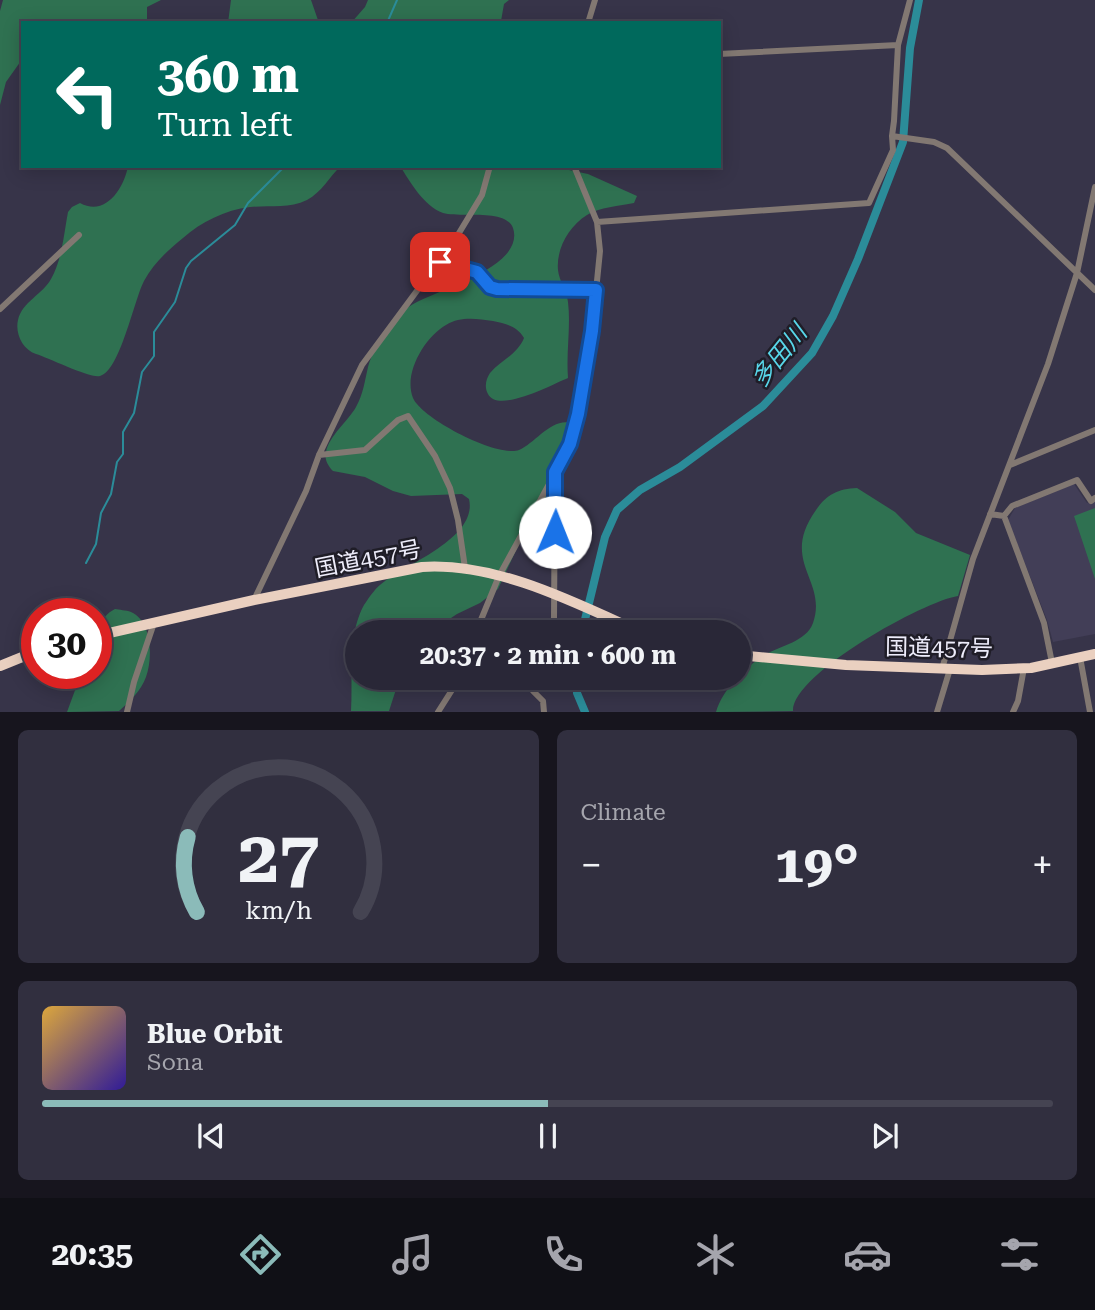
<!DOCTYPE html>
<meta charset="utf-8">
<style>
:root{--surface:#292737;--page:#312f3f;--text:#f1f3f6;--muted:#a5a5ad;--line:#454452;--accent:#8bbbb9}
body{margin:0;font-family:"Roboto Serif","Noto Sans JP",serif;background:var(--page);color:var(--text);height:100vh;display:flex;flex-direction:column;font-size:26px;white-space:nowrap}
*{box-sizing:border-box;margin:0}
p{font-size:23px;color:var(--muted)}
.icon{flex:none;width:38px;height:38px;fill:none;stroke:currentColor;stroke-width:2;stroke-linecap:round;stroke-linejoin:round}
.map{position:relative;height:712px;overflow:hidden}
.sheet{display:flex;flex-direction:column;gap:18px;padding:18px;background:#17151e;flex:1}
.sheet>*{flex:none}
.top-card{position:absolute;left:21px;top:21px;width:700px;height:147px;border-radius:0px;box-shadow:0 4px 18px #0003,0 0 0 2px var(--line);background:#00695c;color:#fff;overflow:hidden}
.speed{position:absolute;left:21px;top:598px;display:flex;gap:14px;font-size:35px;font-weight:700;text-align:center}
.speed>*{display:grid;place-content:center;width:91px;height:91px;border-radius:50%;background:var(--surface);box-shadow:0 4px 18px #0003,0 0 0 2px var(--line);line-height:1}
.speed .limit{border:10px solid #d22;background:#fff;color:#111}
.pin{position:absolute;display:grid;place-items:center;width:60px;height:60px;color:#fff;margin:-30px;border-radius:14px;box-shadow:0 4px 10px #0006}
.me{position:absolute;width:77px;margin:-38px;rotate:1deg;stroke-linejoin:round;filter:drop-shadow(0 0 5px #0008)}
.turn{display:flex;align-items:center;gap:24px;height:147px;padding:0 21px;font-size:32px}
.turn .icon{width:91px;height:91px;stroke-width:2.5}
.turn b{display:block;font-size:49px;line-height:60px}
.big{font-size:52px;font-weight:700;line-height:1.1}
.sheet .tile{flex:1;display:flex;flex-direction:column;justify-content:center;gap:10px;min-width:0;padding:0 24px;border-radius:10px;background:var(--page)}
.sheet .dial{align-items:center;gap:0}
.dial svg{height:182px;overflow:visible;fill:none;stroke:var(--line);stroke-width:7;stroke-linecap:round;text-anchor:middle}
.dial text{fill:var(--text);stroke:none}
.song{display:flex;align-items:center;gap:21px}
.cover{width:84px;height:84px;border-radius:10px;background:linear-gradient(135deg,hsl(40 70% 55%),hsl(250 70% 35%))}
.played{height:7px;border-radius:4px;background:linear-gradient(90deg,var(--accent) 50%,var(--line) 50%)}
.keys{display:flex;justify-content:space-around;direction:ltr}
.heat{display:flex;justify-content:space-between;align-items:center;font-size:38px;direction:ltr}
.sheet .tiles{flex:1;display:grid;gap:18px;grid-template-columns:1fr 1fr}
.tile:last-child{grid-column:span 2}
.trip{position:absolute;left:345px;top:620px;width:406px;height:70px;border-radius:35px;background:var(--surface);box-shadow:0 4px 18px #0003,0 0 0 2px var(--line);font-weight:700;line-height:70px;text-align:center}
.dock{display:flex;height:112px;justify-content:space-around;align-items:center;background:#101016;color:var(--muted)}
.dock .icon{width:49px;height:49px}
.dock .active{color:var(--accent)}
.dock b{font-size:32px;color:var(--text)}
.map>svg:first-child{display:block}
</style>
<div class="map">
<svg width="1095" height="712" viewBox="0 0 1095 712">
<rect width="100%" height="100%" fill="#373449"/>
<path fill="#423e57" d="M1074 484 1087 503 1095 500V634L1053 642 1047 620 1008 520 1015 508Z"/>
<path fill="#2f7151" d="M3 0H161L147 7V23H23V58L6 82 0 105V11Z
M231 0H311L319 23H228Z
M368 0H509L504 4 501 21 502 23H351L365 7Z
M128 166H341C329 177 322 192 307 200 288 209 270 205 250 207 225 210 201 222 183 238 168 250 153 264 144 281 134 300 120 371 100 376 91 379 49 358 36 354 22 349 15 333 18 320 22 302 43 294 51 279 62 260 64 233 68 212L72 207 80 203C106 217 124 188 128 166Z
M400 166H550L588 174 637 196 634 203C620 206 599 207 587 215 569 226 556 249 558 270 559 281 567 291 568 302 571 327 566 351 568 378 553 384 498 414 488 394 484 387 486 379 490 373 501 360 517 355 524 338 517 326 506 324 493 321 477 319 461 316 446 325 425 337 403 373 413 398 422 419 498 458 519 450 536 443 553 415 574 424L571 444 551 492 529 522 498 589 480 603 457 614 430 632H357V677H400L389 711H351C353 678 347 636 364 605 370 596 376 587 385 581 409 563 478 537 469 499L462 494 411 496 393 491 365 477 333 471C328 466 324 459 326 452 329 436 348 421 356 407 363 395 365 380 368 367 375 344 390 319 410 306 434 290 526 268 513 228 506 208 460 218 443 213 424 206 410 182 400 166Z
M857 488 895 512 916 533 970 555 958 596C924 601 792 674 793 711L716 712C723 689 745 667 765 655 781 645 806 642 813 623 828 580 779 562 816 510 827 494 838 489 857 488Z
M1095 508V579L1074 516Z
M115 609C119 610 126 610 131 612 152 621 153 658 146 677 141 691 130 701 119 711L67 712 81 674H96C96 652 91 621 115 609Z"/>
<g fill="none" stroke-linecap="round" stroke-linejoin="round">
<path stroke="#2b8c99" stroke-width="2" d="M387 23 397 0
M86 563 96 544 101 513 111 494 117 462 123 454V432L134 413 142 372 154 356V332L175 302 186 268 191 261 235 225 248 203 285 166"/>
<path stroke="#2b8c99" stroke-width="8" d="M582 632 605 537 617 510 640 490 680 467 763 406 812 353 833 316 858 259 903 142 910 48 919 0
M576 677 577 693 585 712"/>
<path stroke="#827872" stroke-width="6" d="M588 23 595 0
M719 54 898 45
M892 136 934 142 947 148 1095 290
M597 222 869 203 893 150 892 136 894 121 898 45 910 0
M440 262 477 272 490 287 497 289 596 290
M0 309 79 235
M319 455 365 450 398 420 408 416 435 456 450 488 458 520 465 568
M1010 465 1095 430
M990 514 1004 516 1044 623 1052 663
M1004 516 1012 506 1077 480 1091 501 1095 498
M254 600 306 491 319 455 362 365 456 238 482 195 490 166
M476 632 499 576 566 453 578 414 592 331 600 251 597 222 574 166
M549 632 554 618 555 474
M1080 657 1090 712
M942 669 973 559 1048 364 1077 273 1095 187
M532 677 533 691 543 701 544 712
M127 712 134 682 154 623
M438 712 452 690 456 677
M937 712 950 669
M1013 712 1018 701 1024 668"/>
<path stroke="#ead0c0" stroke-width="10" d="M96 636 254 600 422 567C496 562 574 602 640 632
M738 655 846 665 982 670 1031 668 1095 654
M0 666 37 651"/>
</g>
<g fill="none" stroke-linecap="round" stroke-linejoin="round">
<g stroke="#114b97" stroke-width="18">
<path id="route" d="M440 262 477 272 490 287 497 289 596 290 592 331 578 414 570 444 555 472V532"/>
</g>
<use href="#route" stroke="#1a73e8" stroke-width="12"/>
</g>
<g text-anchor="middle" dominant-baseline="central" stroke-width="5" stroke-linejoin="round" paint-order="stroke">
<g font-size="23" fill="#eeedfb" stroke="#1f1d27">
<text transform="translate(368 559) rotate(-11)">国道457号</text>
<text transform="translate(939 648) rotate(1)">国道457号</text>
</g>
<g font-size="24" font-style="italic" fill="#58d6e9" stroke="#1f1d27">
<text transform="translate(779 356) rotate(-51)">多田川</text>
</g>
</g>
</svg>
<div class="speed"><div class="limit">30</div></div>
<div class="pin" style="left:440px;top:262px;background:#d93025"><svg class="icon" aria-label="arrive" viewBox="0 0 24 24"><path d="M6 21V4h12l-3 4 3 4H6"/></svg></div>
<svg class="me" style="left:555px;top:532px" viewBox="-20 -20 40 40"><circle r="19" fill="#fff"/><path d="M0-13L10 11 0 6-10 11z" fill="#1a73e8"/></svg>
<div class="trip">20:37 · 2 min · 600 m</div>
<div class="top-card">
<div class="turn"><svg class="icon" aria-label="left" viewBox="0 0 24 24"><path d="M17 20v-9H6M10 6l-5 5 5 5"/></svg><div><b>360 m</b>Turn left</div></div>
</div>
</div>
<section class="sheet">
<div class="tiles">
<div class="tile dial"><svg viewBox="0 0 100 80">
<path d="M14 69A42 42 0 1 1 86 69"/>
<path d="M14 69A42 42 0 0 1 10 36" stroke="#8bbbb9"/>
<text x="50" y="56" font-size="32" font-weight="700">27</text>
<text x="50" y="72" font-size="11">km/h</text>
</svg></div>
<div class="tile"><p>Climate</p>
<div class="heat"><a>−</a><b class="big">19°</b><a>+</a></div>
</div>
<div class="tile">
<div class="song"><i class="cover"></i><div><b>Blue Orbit</b><p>Sona</p></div></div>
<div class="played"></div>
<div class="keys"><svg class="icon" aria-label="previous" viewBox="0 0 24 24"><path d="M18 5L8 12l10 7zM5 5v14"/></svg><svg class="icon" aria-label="pause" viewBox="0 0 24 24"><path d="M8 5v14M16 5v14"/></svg><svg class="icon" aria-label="next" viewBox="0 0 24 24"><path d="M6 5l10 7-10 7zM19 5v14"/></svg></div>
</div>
</div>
</section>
<nav class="dock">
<b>20:35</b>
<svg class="icon active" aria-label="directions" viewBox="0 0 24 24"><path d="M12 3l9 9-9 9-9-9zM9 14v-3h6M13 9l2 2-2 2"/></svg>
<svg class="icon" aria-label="music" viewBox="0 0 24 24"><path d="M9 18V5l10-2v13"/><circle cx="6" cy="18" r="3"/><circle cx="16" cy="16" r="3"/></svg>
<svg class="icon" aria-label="phone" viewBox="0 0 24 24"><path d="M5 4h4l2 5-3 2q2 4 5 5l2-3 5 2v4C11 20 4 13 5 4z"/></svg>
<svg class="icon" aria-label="climate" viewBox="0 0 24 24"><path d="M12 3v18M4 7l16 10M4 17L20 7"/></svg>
<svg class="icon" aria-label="car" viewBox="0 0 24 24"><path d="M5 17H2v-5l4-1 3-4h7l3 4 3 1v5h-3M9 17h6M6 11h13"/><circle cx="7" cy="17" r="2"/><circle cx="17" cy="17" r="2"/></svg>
<svg class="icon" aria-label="filters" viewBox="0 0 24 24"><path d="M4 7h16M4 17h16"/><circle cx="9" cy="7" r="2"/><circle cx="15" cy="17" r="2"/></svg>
</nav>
